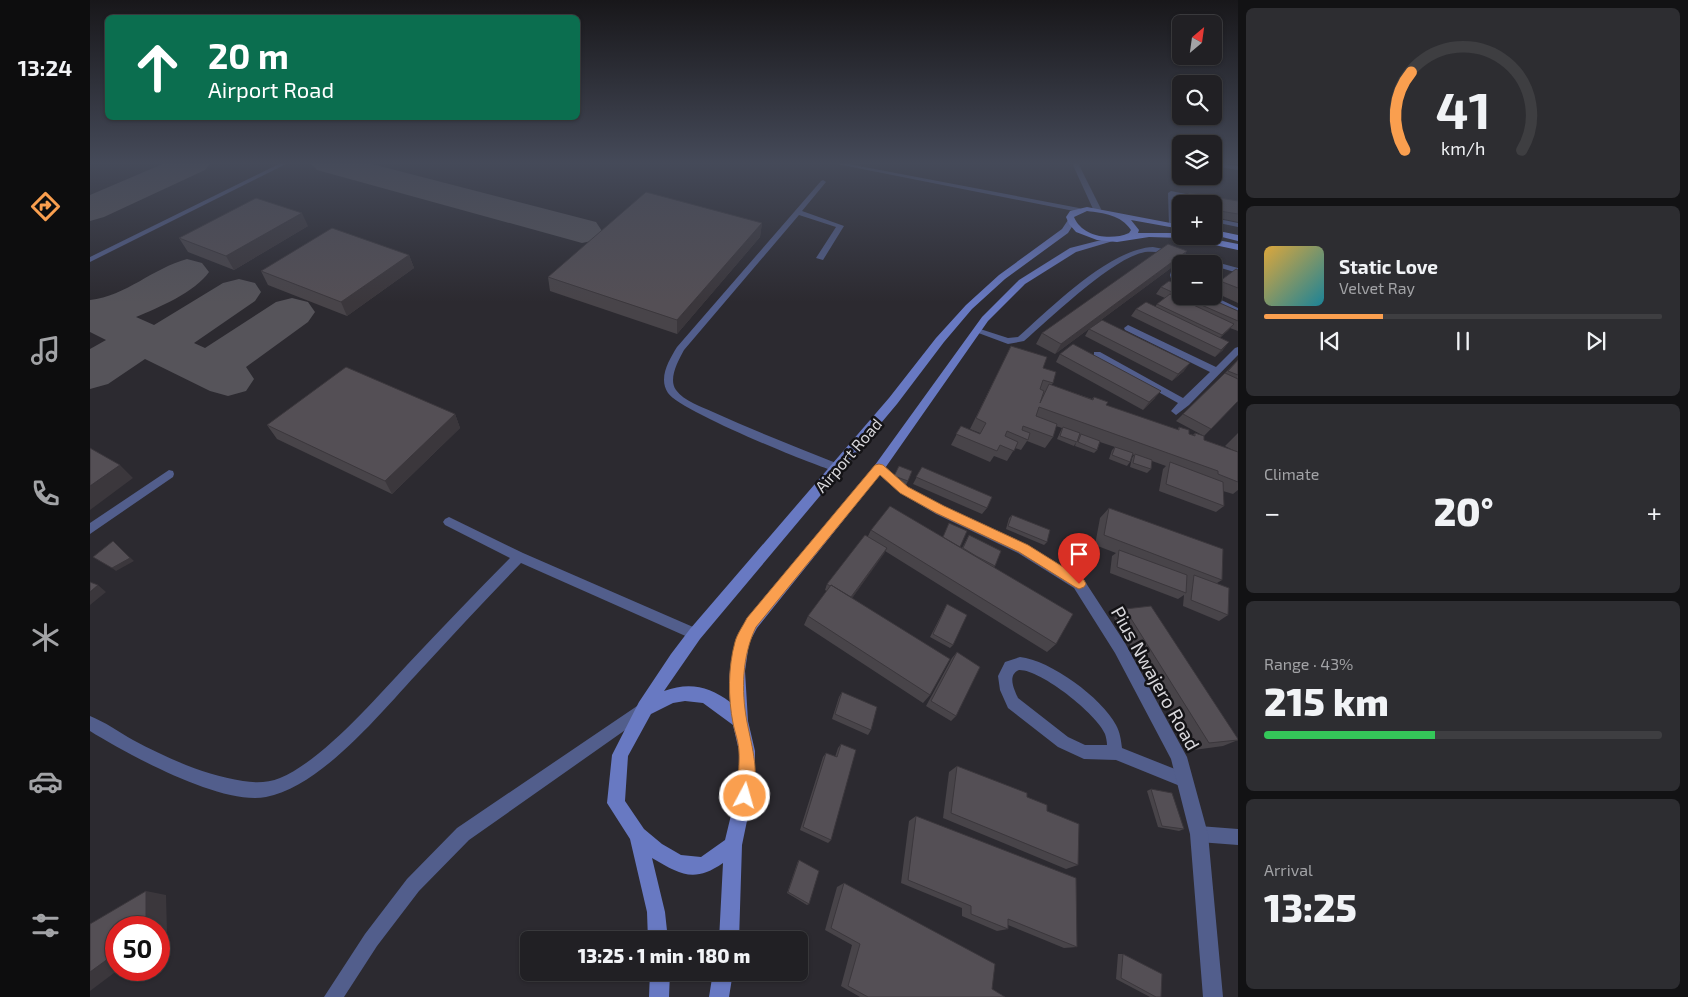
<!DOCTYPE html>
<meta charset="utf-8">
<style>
:root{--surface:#212024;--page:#2d2d31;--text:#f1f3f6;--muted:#a2a3a6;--line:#3e3e41;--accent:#fa9f4f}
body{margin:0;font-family:"Exo 2",sans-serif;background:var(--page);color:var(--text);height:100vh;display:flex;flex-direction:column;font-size:19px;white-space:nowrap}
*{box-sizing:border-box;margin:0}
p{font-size:16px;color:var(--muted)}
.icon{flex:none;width:28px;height:28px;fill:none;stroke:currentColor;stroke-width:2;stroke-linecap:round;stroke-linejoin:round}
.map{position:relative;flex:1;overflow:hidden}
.sheet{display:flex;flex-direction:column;gap:8px;padding:8px;background:#121214;width:450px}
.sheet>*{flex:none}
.top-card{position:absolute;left:15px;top:15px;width:475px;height:105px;border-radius:8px;box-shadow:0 1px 4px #0004,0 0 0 1px var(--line);background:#0b6e4f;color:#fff;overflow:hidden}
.needle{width:32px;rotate:29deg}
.fabs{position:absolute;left:1082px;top:15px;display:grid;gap:10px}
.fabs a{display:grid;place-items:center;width:50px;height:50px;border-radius:8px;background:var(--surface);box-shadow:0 1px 4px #0004,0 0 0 1px var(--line);font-size:25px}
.speed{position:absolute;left:15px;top:916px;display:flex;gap:10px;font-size:25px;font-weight:700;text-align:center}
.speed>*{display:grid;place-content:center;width:65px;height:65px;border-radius:50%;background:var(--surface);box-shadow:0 1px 4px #0004,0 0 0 1px var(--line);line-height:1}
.speed .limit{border:8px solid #d22;background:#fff;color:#111}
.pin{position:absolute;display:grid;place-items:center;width:42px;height:42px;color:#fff;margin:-51px -21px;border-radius:50% 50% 50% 0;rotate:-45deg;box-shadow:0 0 5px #0007}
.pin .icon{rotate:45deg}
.me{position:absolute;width:55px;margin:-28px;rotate:6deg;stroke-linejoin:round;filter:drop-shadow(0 0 4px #0008)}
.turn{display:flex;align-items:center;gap:18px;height:105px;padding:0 20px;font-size:22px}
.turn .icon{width:65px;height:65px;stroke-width:2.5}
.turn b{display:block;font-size:35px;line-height:42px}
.big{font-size:38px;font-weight:800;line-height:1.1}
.sheet .widget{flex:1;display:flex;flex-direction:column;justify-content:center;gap:8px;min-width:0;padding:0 18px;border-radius:8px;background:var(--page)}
.sheet .dial{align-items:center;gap:0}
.dial svg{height:130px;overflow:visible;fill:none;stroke:var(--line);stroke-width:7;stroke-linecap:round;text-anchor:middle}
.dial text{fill:var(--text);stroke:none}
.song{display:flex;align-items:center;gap:15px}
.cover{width:60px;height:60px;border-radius:8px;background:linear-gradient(135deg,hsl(40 70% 55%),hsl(190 70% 35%))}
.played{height:5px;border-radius:2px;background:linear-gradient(90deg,var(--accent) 30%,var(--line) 30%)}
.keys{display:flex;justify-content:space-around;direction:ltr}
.heat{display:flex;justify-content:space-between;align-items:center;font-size:28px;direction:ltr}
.charge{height:8px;border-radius:4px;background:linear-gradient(90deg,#34c759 43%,var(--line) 0)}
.trip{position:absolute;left:430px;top:931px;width:288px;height:50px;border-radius:8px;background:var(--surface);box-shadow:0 1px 4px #0004,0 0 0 1px var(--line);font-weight:800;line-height:50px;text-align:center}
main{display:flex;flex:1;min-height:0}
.menu{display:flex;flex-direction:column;width:90px;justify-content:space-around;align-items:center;background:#0d0d0e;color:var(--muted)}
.menu .icon{width:35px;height:35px}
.menu .active{color:var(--accent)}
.menu b{font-size:22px;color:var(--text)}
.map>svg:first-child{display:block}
</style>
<main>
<nav class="menu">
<b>13:24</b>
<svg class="icon active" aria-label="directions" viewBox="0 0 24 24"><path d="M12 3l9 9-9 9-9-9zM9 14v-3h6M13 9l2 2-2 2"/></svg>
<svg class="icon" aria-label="music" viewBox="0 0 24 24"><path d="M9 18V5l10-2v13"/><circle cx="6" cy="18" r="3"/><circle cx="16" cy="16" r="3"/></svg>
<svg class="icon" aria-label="phone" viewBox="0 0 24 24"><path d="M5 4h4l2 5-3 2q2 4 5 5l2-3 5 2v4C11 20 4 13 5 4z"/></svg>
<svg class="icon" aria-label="climate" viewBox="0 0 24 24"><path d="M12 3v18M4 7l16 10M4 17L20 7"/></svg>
<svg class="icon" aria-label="car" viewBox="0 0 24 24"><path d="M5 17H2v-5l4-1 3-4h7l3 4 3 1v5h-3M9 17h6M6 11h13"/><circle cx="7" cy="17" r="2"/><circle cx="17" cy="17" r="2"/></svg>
<svg class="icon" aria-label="filters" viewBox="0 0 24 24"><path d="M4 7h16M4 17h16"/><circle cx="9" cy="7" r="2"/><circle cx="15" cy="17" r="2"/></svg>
</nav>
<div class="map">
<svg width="1148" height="997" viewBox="0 0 1148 997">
<rect width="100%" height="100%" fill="#2c2a30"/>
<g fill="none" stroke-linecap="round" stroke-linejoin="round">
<path fill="#56545a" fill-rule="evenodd" d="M75 163H121L115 170 14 217 0 221V195Z
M221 163H278L506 222 512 231 506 240 492 243 227 170Z
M97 259 112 263 119 272C105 292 68 308 46 317L64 325 133 283 149 279 165 283 171 292 165 301 104 343 115 348 186 302 202 298 218 302 225 312 218 322 156 367 164 379 156 391 138 396 120 391 55 359 18 384 0 389V349L16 340 0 332V300C36 296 63 268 97 259Z"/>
<path fill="#525e8c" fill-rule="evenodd" d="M191 163H198L0 262V257Z
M742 163H753L989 208 993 210 989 212Z
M982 163H988L1011 209 1010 211 1003 209Z
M1124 163 1148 166V170L1124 166Z
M733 180 736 182 712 211 754 226 733 260 726 258 746 227 709 215 594 350C588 361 578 379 586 390 594 401 612 407 623 412 665 431 708 448 751 465L752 468 751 471 747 472C720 464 590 411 578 393 568 378 579 360 587 347L731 181Z
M1081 191 1116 198 1112 200 1085 196 1087 225 1083 227 1079 225 1078 193Z
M1124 218 1148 223V227L1124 222Z
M1063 247 1089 252 1148 268V273L1124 266V264H1114L1093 257 1088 275 1091 280V286L1082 282 1080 275 1086 256C1076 253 1065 251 1055 252 1022 258 961 318 934 341L918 344 883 331 887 328 918 338 928 337C961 308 1019 249 1063 247Z
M1112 296H1123L1148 308V314Z
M1038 325 1126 367 1145 348 1148 347V355L1099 405 1086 415 1081 411 1088 403 1004 356V352H1010L1093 398 1120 372 1035 330 1034 328Z
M79 470 83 471 84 474 83 477 0 534V523Z
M359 517 433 553 610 630 612 634 610 638 605 640 600 638 431 563C399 596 368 629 337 663 297 705 234 786 176 797 132 806 37 754 0 731V716C15 722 29 732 43 740 77 758 114 775 153 781 165 783 178 783 190 778 233 760 285 699 317 665 351 629 385 593 420 558L355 525 353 522 355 519Z
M930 657C960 660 1012 698 1026 725 1030 732 1031 740 1032 748L1100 775 1103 780 1100 785 1095 788 1026 760 994 759 968 747 918 708 910 690 908 676 915 662ZM929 670C950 669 1007 714 1015 734 1016 737 1017 742 1017 745H995L978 737 928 698C924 689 917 675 929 670Z
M553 702 558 704 560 709 558 714 379 840 329 891 287 946 254 997H234L275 934 317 879 367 828Z
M1109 826 1148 829V845L1109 842 1103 840 1101 834 1103 828Z"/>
<path fill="#525e8c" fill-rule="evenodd" d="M789 463 793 465 818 487 854 506 938 545 994 580 1035 643 1097 757 1118 834 1133 997H1113L1100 834 1081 759 1025 653 984 588 928 553 846 514 810 493 785 471 783 468 785 465Z"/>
<path fill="#6879c2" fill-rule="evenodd" d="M978 220 985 222 978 233 915 279 882 309 854 342 807 404 610 639 574 691C599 682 619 686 640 702 637 671 642 646 657 618L785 465 892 317 929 280 980 248 1023 237V241L986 252 935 284 898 321 793 471 667 628 659 643 655 671 658 721 665 751V782L652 845 649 940H629L633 863C604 883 591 875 562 858L575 912 578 940H558L557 912 540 839 517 803 522 755 549 702 581 654 600 629 799 398 846 338 876 305 909 275 972 229ZM595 701 613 703 643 725 649 751V782L635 840 611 857 591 855 572 844 554 829 535 801 538 756 561 714 583 703Z
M560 972H580L579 997H559Z
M623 972H643L639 997H619Z"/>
<path fill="#788eec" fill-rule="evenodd" d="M997 207 1091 225V229L1041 220 1049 230 1048 233H1091V236H1107L1148 244V250L1092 238 1059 237 1027 242 1007 240 986 232 979 224 976 217 980 211ZM997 211C1014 213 1031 215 1041 230L1039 233C1021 241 992 237 984 217Z
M1124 230 1148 235V241L1124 235Z"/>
</g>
<path fill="#484449" d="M1099 193 1148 201V222L1124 217V204H1095V199Z
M672 223 670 237 587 334 460 291 458 277Z
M218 226 144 270 98 252 89 238Z
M1097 251 1089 262 965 354 946 344 952 333Z
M319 255 324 268 257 316 178 285 171 271Z
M1148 270V303L1124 292V289L1130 281Z
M1071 287 1148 311V331L1140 328 1130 338 1133 350 1125 357 1041 316 1046 309 1065 307 1067 304 1075 298 1066 294Z
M999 329 1094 371 1082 381 995 336Z
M921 346 953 368 963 383 961 385 1002 399 1004 397 1016 405 1087 430 1089 427 1099 434 1103 435 1105 433 1114 440 1145 451 1135 446 1148 433V490L1143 494 1133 491 1134 506 1126 512 1069 491 1073 469 1076 466 1062 461 1061 469 1057 473 1040 467 1042 458 1044 455 1042 454 1040 462 1037 466 1019 459 1022 450 1025 447 1010 442 1007 450 1004 453 985 446 986 442 984 446 967 439 972 428 966 426 963 437 955 448 937 441 931 450 925 448 917 461 904 456 900 462 861 445 871 426 890 434V433L880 429Z
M970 354 1065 398 1053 410 966 362Z
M1148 360V401L1114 436 1086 421 1093 414 1135 373Z
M365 414 370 428 302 494 187 439 177 425Z
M809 466 818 481 816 485 803 480Z
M832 467 897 508 892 514 823 484Z
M1019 508 1132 580 1127 583 1138 615 1129 621 1093 606 1094 595 1088 599 1020 573 1022 556 1026 553 1005 545 1010 518Z
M922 515 957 542 954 545 916 529 919 518Z
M859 523 870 547 872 548 879 535 905 566 904 567 966 644 957 652 795 551 762 598 840 695 833 703 714 625 718 616 737 591 735 590 737 584 778 536 781 530 853 537Z
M857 604 863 645 860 648 840 637Z
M1035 609 1148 740 1133 746 1104 750 1024 618Z
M867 652 866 716 861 721 836 706 862 658Z
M752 692 781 730 778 735 742 719 749 697Z
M751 744 741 840 738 843 710 830 733 757 736 753 745 757 748 748Z
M867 766 937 797 957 811 988 865 976 869 853 818 859 772Z
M1061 789 1094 829 1089 831 1068 827 1057 791Z
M826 816 987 947 974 948 918 925V929L907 931 872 916V908L811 883 819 821Z
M709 860 719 904 717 905 697 893 708 861Z
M754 883 902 989 915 997H770L751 986 762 945 735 930 747 887Z
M1028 954H1033L1071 997H1060L1026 979Z"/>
<path fill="#3b373c" d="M212 213 218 226 144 270 136 256Z
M672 223 670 237 587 334V320Z
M1097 251 1089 262 965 354 971 344Z
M319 255 324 268 257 316 251 302Z
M1144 324 1138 331 1125 342 1132 335Z
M1139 342 1133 350 1125 357 1131 350Z
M1100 363 1094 371 1082 381 1088 374Z
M1071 391 1065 398 1053 410 1059 402Z
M365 414 370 428 302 494 295 481Z
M30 465 43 478 0 510V486Z
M23 541 44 561 26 571 22 568Z
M797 548 794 554 758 604 761 598Z
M8 585 16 592 0 605V592Z
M56 891 76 895 77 933 69 939V928H56Z
M26 953V970H28L0 991V972Z"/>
<path fill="#544f55" stroke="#3b373c" d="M556 192 672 223 587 320 458 277Z
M1099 193 1148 201V214L1124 210V204H1100Z
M166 198 212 213 136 256 89 238Z
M242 228 319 255 251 302 171 271Z
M1078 244 1097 251 971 344 952 333Z
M1146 269 1148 270V288L1130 281Z
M1079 281 1091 286V296L1071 287Z
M1080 294 1144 324 1132 335 1067 304Z
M1091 296H1114L1148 311V321Z
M1056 302 1139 342 1131 350 1046 309Z
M1012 320 1100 363 1088 374 999 329Z
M983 344 1071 391 1059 402 970 354Z
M921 346 957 357 953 368 966 372 963 383 953 380 950 389 954 391 950 403 959 384 1003 400 1004 397 1018 402 1016 405 1089 430V427L1099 430V434L1105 436V433L1114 436V440L1148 452V482L1128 474V471L949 407 946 416 967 424 963 437 933 426 932 430 940 433 938 440 917 431 915 436 928 442 924 451 910 445 907 451 866 434 871 426 890 434 896 423 886 418Z
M1148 360V375L1138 371Z
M256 367 365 414 295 481 177 425Z
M1135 373 1148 379V401L1121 429 1093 414Z
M973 427 990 433 987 442 970 436Z
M991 434 1010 441 1007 450 988 442Z
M1025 447 1043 453 1040 462 1022 455Z
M0 448 30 465 0 486Z
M1045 454 1062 460 1061 469 1043 463Z
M1080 462 1133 482 1134 506 1076 484Z
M809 466 822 471 818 481 804 476Z
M832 467 902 497 897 508 826 477Z
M800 506 983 614 966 644 781 530Z
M1019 508 1133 549 1132 580 1014 535Z
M922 515 960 530 957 542 918 526Z
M859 523 877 531 870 547 853 537Z
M775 535 797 548 761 597 741 585 740 586 737 584Z
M879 535 911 551 905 566 886 556 873 548Z
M23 541 40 558 22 568 3 557Z
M1029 550 1097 575 1096 593 1027 567Z
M1104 575 1139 588 1138 615 1101 600Z
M0 582 8 585 0 592Z
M741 585 860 659 840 695 718 616Z
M857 604 877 615 863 645 843 634Z
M1061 606 1148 739V740L1119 743 1035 609Z
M867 652 890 667 866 716 841 701Z
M752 692 787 707 781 730 745 714Z
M751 744 766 750 741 840 713 827 736 753 747 757Z
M867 766 937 793V797L957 805V811L989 824 988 865 861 813Z
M1061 789 1082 793 1094 829 1072 826Z
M826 816 986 878 987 947 918 919V929L881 914V906L818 880Z
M709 860 729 871 719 904 698 892Z
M754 883 905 964 902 989 915 997H778L758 986 770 944 741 928Z
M56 891V928H26V953L0 972V924Z
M1033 954 1072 974 1071 997H1066L1031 978Z"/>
<linearGradient id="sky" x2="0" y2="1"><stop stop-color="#18171a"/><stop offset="0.54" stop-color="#454a59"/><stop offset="1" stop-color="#454a59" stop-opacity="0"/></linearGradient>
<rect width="1148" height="302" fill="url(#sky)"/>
<path fill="#fa9f4f" stroke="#a26733" d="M789 464 793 465 818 487 854 506 938 545 994 580 996 584 994 587 989 589 985 587 929 552 846 513 810 493 790 475 666 627C652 656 651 690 657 722 662 748 671 775 660 802L655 804 649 802C646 795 650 764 649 753 649 743 645 733 643 723 638 698 638 667 645 642 647 634 653 626 657 618L785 465Z"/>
<g text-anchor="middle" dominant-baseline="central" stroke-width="5" stroke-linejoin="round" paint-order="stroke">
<g font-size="16" fill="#d9d8dc" stroke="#141316">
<text transform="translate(758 455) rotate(-49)">Airport Road</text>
</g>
<g font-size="19" fill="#d9d8dc" stroke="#141316">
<text transform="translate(1066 678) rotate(61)">Pius Nwajero Road</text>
</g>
</g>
</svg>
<div class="fabs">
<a><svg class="needle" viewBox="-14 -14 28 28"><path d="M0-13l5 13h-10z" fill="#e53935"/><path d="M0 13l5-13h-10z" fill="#a2a3a6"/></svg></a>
<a><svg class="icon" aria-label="search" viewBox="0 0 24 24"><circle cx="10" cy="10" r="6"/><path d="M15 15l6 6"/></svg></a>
<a><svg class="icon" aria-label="layers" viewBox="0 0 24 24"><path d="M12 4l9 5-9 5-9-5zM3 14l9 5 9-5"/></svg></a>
<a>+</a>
<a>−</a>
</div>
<div class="speed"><div class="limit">50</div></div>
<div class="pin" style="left:989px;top:584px;background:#d93025"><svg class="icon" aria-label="arrive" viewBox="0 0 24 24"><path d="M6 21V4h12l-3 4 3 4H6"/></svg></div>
<svg class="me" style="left:655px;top:796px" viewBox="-20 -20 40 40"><circle r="17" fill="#fa9f4f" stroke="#fff" stroke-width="3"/><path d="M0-11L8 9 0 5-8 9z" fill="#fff"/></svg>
<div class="trip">13:25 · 1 min · 180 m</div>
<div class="top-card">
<div class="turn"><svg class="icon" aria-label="ahead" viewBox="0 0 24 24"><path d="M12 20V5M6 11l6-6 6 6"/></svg><div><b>20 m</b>Airport Road</div></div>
</div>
</div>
<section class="sheet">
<div class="widget dial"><svg viewBox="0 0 100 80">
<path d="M14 69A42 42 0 1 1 86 69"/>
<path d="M14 69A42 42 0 0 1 18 21" stroke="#fa9f4f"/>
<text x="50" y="56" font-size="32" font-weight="700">41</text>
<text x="50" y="72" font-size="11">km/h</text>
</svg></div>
<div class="widget">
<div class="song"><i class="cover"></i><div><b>Static Love</b><p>Velvet Ray</p></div></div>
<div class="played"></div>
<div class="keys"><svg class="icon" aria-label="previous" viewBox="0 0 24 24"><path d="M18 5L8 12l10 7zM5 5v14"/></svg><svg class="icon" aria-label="pause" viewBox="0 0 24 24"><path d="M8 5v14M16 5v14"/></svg><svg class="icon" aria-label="next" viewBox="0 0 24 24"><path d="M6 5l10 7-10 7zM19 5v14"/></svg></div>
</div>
<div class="widget"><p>Climate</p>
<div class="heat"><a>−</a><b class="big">20°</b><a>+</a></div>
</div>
<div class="widget"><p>Range · 43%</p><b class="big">215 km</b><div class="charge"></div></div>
<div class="widget"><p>Arrival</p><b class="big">13:25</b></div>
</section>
</main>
